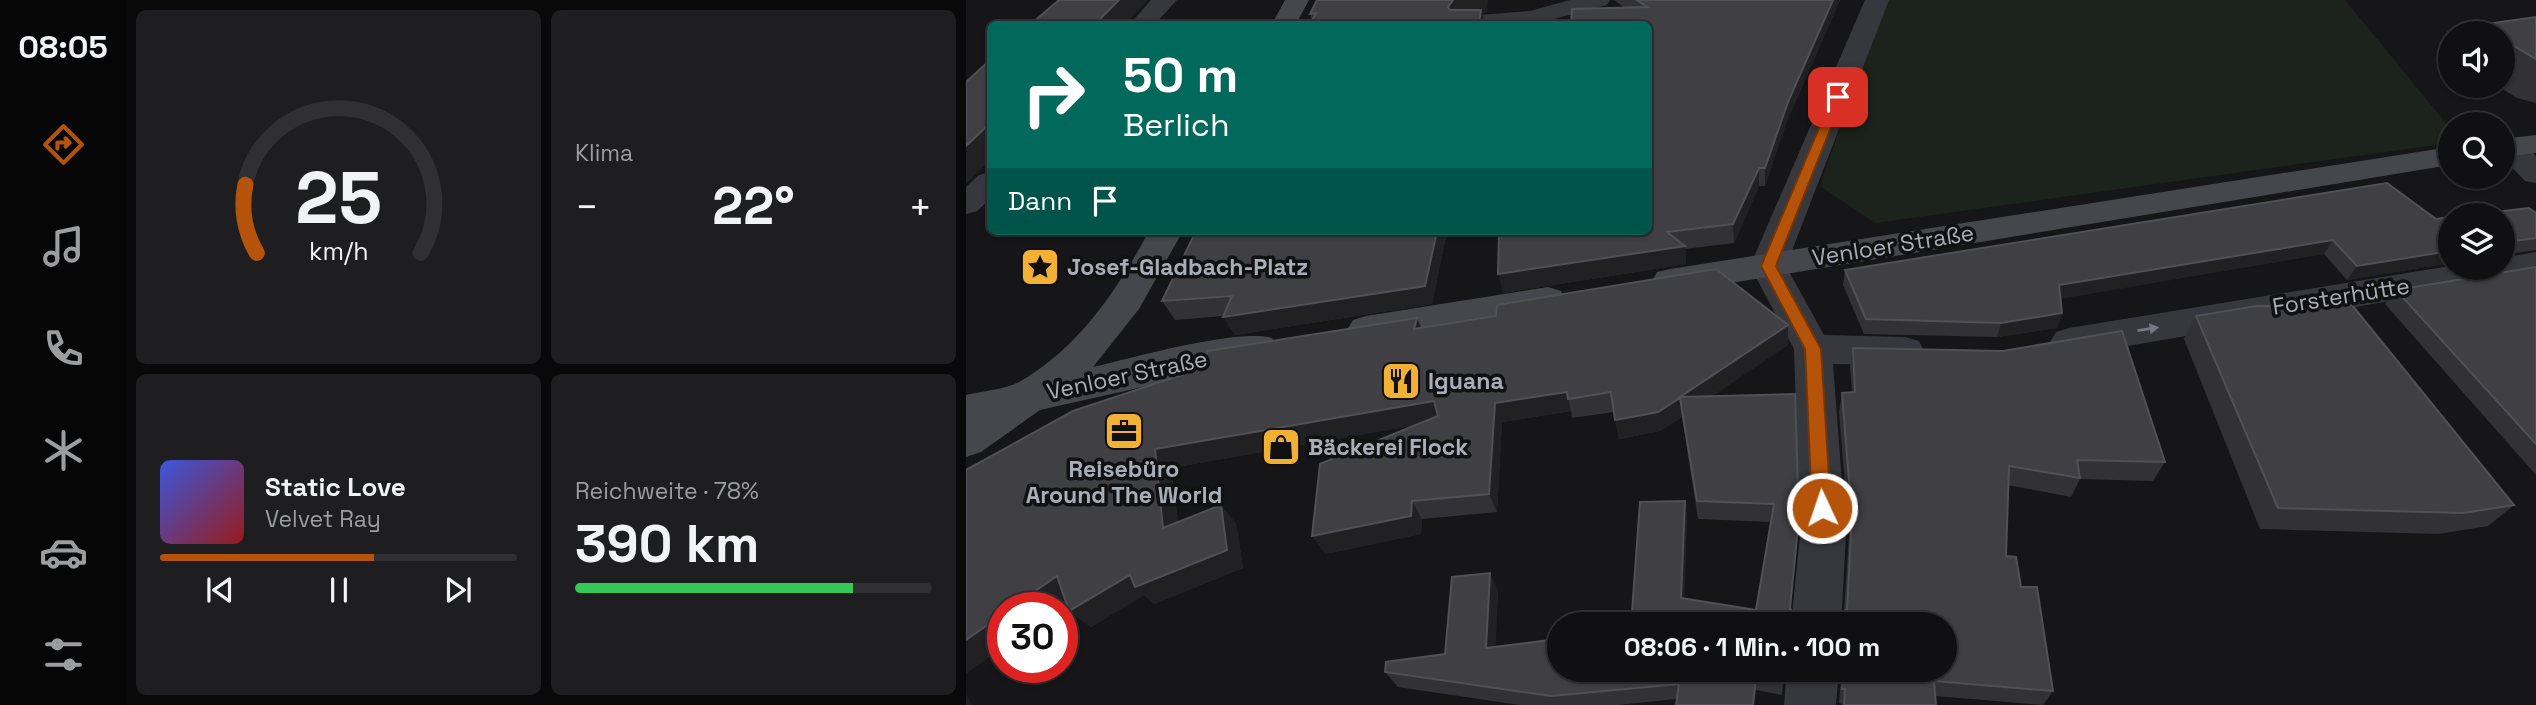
<!DOCTYPE html>
<html lang="de">
<meta charset="utf-8">
<style>
:root{--surface:#101012;--page:#1e1e20;--text:#f1f3f6;--muted:#9c9d9f;--line:#303032;--accent:#b45309}
body{margin:0;font-family:"Space Grotesk",sans-serif;background:var(--page);color:var(--text);height:100vh;display:flex;flex-direction:column;font-size:26px;white-space:nowrap}
*{box-sizing:border-box;margin:0}
p{font-size:23px;color:var(--muted)}
.icon{flex:none;width:38px;height:38px;fill:none;stroke:currentColor;stroke-width:2;stroke-linecap:round;stroke-linejoin:round}
.map{position:relative;flex:1;overflow:hidden}
.drawer{display:flex;flex-direction:column;gap:10px;padding:10px;background:#09090a;width:840px}
.drawer>*{flex:none}
.guide{position:absolute;left:21px;top:21px;width:665px;height:214px;border-radius:10px;box-shadow:0 2px 5px #0004,0 0 0 2px var(--line);background:#00695c;color:#fff;overflow:hidden}
.buttons{position:absolute;left:1472px;top:21px;display:grid;gap:14px}
.buttons a{display:grid;place-items:center;width:77px;height:77px;border-radius:50%;background:var(--surface);box-shadow:0 2px 5px #0004,0 0 0 2px var(--line);font-size:35px}
.speed{position:absolute;left:21px;top:592px;display:flex;gap:14px;font-size:35px;font-weight:700;text-align:center}
.speed>*{display:grid;place-content:center;width:91px;height:91px;border-radius:50%;background:var(--surface);box-shadow:0 2px 5px #0004,0 0 0 2px var(--line);line-height:1}
.speed .limit{border:10px solid #d22;background:#fff;color:#111}
.pin{position:absolute;display:grid;place-items:center;width:60px;height:60px;color:#fff;margin:-30px;border-radius:14px;box-shadow:0 4px 10px #0006}
.me{position:absolute;width:77px;margin:-38px;rotate:357deg;stroke-linejoin:round;filter:drop-shadow(0 0 5px #0008)}
.turn{display:flex;align-items:center;gap:24px;height:147px;padding:0 21px;font-size:32px}
.turn .icon{width:91px;height:91px;stroke-width:2.5}
.turn b{display:block;font-size:49px;line-height:60px}
.then{display:flex;align-items:center;height:66px;padding:0 21px;background:#0003;gap:14px;font-size:26px}
.big{font-size:52px;font-weight:700;line-height:1.1}
.drawer .widget{flex:1;display:flex;flex-direction:column;justify-content:center;gap:10px;min-width:0;padding:0 24px;border-radius:10px;background:var(--page)}
.drawer .dial{align-items:center;gap:0}
.dial svg{height:182px;overflow:visible;fill:none;stroke:var(--line);stroke-width:7;stroke-linecap:round;text-anchor:middle}
.dial text{fill:var(--text);stroke:none}
.song{display:flex;align-items:center;gap:21px}
.cover{width:84px;height:84px;border-radius:10px;background:linear-gradient(135deg,hsl(230 70% 55%),hsl(0 70% 35%))}
.played{height:7px;border-radius:4px;background:linear-gradient(90deg,var(--accent) 60%,var(--line) 60%)}
.keys{display:flex;justify-content:space-around;direction:ltr}
.heat{display:flex;justify-content:space-between;align-items:center;font-size:38px;direction:ltr}
.charge{height:10px;border-radius:5px;background:linear-gradient(90deg,#34c759 78%,var(--line) 0)}
.drawer .tiles{flex:1;display:grid;gap:10px;grid-template-columns:repeat(2,1fr)}
.trip{position:absolute;left:581px;top:612px;width:410px;height:70px;border-radius:35px;background:var(--surface);box-shadow:0 2px 5px #0004,0 0 0 2px var(--line);font-weight:700;line-height:70px;text-align:center}
main{display:flex;flex:1;min-height:0}
.menu{display:flex;flex-direction:column;width:126px;justify-content:space-around;align-items:center;background:#060607;color:var(--muted)}
.menu .icon{width:49px;height:49px}
.menu .active{color:var(--accent)}
.menu b{font-size:32px;color:var(--text)}
.map>svg:first-child{display:block}
</style>
<main>
<nav class="menu">
<b>08:05</b>
<svg class="icon active" aria-label="directions" viewBox="0 0 24 24"><path d="M12 3l9 9-9 9-9-9zM9 14v-3h6M13 9l2 2-2 2"/></svg>
<svg class="icon" aria-label="music" viewBox="0 0 24 24"><path d="M9 18V5l10-2v13"/><circle cx="6" cy="18" r="3"/><circle cx="16" cy="16" r="3"/></svg>
<svg class="icon" aria-label="phone" viewBox="0 0 24 24"><path d="M5 4h4l2 5-3 2q2 4 5 5l2-3 5 2v4C11 20 4 13 5 4z"/></svg>
<svg class="icon" aria-label="climate" viewBox="0 0 24 24"><path d="M12 3v18M4 7l16 10M4 17L20 7"/></svg>
<svg class="icon" aria-label="car" viewBox="0 0 24 24"><path d="M5 17H2v-5l4-1 3-4h7l3 4 3 1v5h-3M9 17h6M6 11h13"/><circle cx="7" cy="17" r="2"/><circle cx="17" cy="17" r="2"/></svg>
<svg class="icon" aria-label="filters" viewBox="0 0 24 24"><path d="M4 7h16M4 17h16"/><circle cx="9" cy="7" r="2"/><circle cx="15" cy="17" r="2"/></svg>
</nav>
<section class="drawer">
<div class="tiles">
<div class="widget dial"><svg viewBox="0 0 100 80">
<path d="M14 69A42 42 0 1 1 86 69"/>
<path d="M14 69A42 42 0 0 1 9 39" stroke="#b45309"/>
<text x="50" y="56" font-size="32" font-weight="700">25</text>
<text x="50" y="72" font-size="11">km/h</text>
</svg></div>
<div class="widget"><p>Klima</p>
<div class="heat"><a>−</a><b class="big">22°</b><a>+</a></div>
</div>
<div class="widget">
<div class="song"><i class="cover"></i><div><b>Static Love</b><p>Velvet Ray</p></div></div>
<div class="played"></div>
<div class="keys"><svg class="icon" aria-label="previous" viewBox="0 0 24 24"><path d="M18 5L8 12l10 7zM5 5v14"/></svg><svg class="icon" aria-label="pause" viewBox="0 0 24 24"><path d="M8 5v14M16 5v14"/></svg><svg class="icon" aria-label="next" viewBox="0 0 24 24"><path d="M6 5l10 7-10 7zM19 5v14"/></svg></div>
</div>
<div class="widget"><p>Reichweite · 78%</p><b class="big">390 km</b><div class="charge"></div></div>
</div>
</section>
<div class="map">
<svg width="1570" height="705" viewBox="0 0 1570 705">
<rect width="100%" height="100%" fill="#161618"/>
<path fill="#1c231d" d="M918 0H1379L1484 128V143L909 223 854 186Z"/>
<g fill="none" stroke-linecap="round" stroke-linejoin="round">
<path fill="#37383d" fill-rule="evenodd" d="M185 0H211L189 24H164Z
M604 0H644L641 5 569 24H489L493 19 502 16 564 11Z
M899 0H923L820 266 858 335 939 337 953 341 958 351 953 361 939 365 867 364 880 535 875 625H825L834 535 828 349 784 266Z
M1544 138 1555 141 1570 156V183L1559 181 1536 157V140Z
M24 172V199L11 211 0 214V187L13 175Z
M1570 252V276L1103 356 1090 352 1084 342 1090 332 1103 328 1484 266 1536 268V258Z
M821 670H873L870 705H818Z"/>
<path fill="#45474d" fill-rule="evenodd" d="M319 0H343L330 24H306Z
M1570 135V153L1536 157V139Z
M1484 147V165L704 293 691 290 686 281 691 272 704 269Z
M183 231H217L173 309 127 367C166 358 272 328 306 338L311 348 306 358 74 410 15 452 0 457V395C16 391 38 390 53 382 112 349 152 289 183 231Z
M582 287 595 291 600 300 595 309 400 344 387 340 381 330 387 320 400 316Z"/>
</g>
<path fill="#323236" d="M648 0H874L821 121 799 186H793L768 243 719 249 720 264 537 293 659 8Z
M521 12 516 13 519 24H344L346 21 344 14Z
M1570 17V103L1551 98 1532 86H1536V33H1507L1513 25Z
M1570 213V250L1543 254 1536 262V215Z
M1484 217V263L1381 280 1358 254 1095 298 1096 313 1091 328 1031 337 898 334 877 285 879 270Z
M230 231H481L466 304 269 335 257 316 209 320 196 301Z
M1570 267V475L1419 304 1430 290Z
M1230 316 1548 505 1522 526 1473 534 1294 529 1218 339Z
M822 325V345L746 396 829 394 824 609 826 611H878L883 535 873 412 876 393 886 392 884 367 887 348 1199 462 1187 481 1114 479 1105 497 1042 485 1040 556 1055 587 1087 691 1077 705 969 696 970 705H876V704L873 703 876 670H978V625H665L719 501 721 519 718 599 790 610 805 522 732 519 716 417 694 431 653 439 648 412 606 418 605 411 536 422 531 512 456 519 455 534 359 554 449 425 205 468 212 522 270 523 277 568 188 604 178 595 125 627 103 611 100 602 92 607 0 470 455 328Z
M532 590 529 647 818 670 816 695 790 690 788 705H710V699L652 705H553L432 687 419 672 479 654Z"/>
<path fill="#212124" d="M153 0H182L159 24H129Z
M487 0H522L521 12 516 13 519 24H513L492 17 482 7Z
M867 0H874L821 121 799 186V168L822 102Z
M24 123V160L0 184V146Z
M793 168V186L768 243 767 224Z
M471 231H481L466 304 269 335 257 317Z
M1367 240 1358 254 1088 300 1093 285Z
M719 246 720 264 537 293 532 274Z
M1484 251V263L1381 280 1391 266Z
M1096 313 1091 328 1031 337 1035 323Z
M451 318 459 337 448 329Z
M822 325V345L717 416 714 397Z
M601 392 605 411 536 422 531 512 523 494 529 403Z
M714 398 716 417 694 431 653 439 649 420Z
M468 401 476 421 205 468 215 546 197 528 189 449Z
M446 501 456 519 455 534 359 554 346 536Z
M719 501 721 519 717 615 715 598Z
M255 505 270 523 277 568 188 604 178 595 125 627 103 611Z
M524 573 532 590 529 664 520 648Z
M91 576 112 593 92 607H46Z
M37 614V647L0 674V640Z
M790 675 788 705H787Z
M0 694 6 705H0Z"/>
<path fill="#3f3f44" stroke="#4f5156" stroke-width="2" d="M93 0H153L129 24H65Z
M351 0H487L482 7 484 10H515L513 24H344L350 13 344 14Z
M671 0H867L822 102 799 168H793L767 224 701 232 719 246 532 274 533 231H682V24H605L606 9 681 7Z
M1570 17V59L1536 39V33H1527L1513 25Z
M24 60V123L0 146V82Z
M1421 183 1470 219 1484 217V251L1391 266 1367 240 1093 285 1096 313 1035 323 900 319 879 270Z
M1563 208 1570 213V238L1548 241 1546 251H1536V215H1503Z
M230 231H471L459 286 257 317 266 296 196 301Z
M1570 267V444L1430 290Z
M750 269 822 325 714 397 829 394 833 517 824 608 826 611H878L881 609 886 517 876 393 889 392 887 348 1037 351 1156 331 1199 462 1111 460 1114 478 1043 466 1040 556 1050 557 1055 587H1071L1087 691 968 681 970 705H878L879 689H876L877 670H978V625H665L674 502 719 501 715 598 790 610 808 504 731 501 714 398 692 412 649 420 645 392 602 399 601 392 529 403 523 494 446 501 445 516 346 536 354 464 472 416 468 401 189 449 197 528 255 505 261 550 169 587 164 575 103 611 91 576 46 607H37V614L0 640V470L107 411 237 368 242 351 451 318 448 329 530 316 531 305Z
M1386 305 1548 505 1497 513 1312 508 1230 316 1290 306Z
M524 573 520 648 593 639V670H818L817 680 790 675 787 705H710L713 684 585 696 419 672 420 662 479 654 486 577Z"/>
<defs><path id="oneway-solid" d="M-6-.8H1V-3.2L6.5 0L1 3.2V.8H-6Z" transform="scale(1.75)"/></defs>
<use fill="#757881" href="#oneway-solid" transform="translate(1182 329) rotate(-9)"/>
<path fill="#b45309" stroke="#753606" stroke-width="2" d="M872 93 877 97 810 266 855 349 865 508 862 514 856 516 849 514 846 508 839 349 795 266 866 97Z"/>
<defs>
<g id="sight-square" transform="scale(2.0125)"><rect x="-9" y="-9" width="18" height="18" rx="4" fill="#f2b134" stroke="#111113"/><path d="M0-6L1.8-2.2L6-1.7L2.9 1.2L3.7 5.4L0 3.3L-3.7 5.4L-2.9 1.2L-6-1.7L-1.8-2.2Z" fill="#111"/></g>
<g id="restaurant-square" transform="scale(2.0125)"><rect x="-9" y="-9" width="18" height="18" rx="4" fill="#f2b134" stroke="#111113"/><path d="M-5-6h1v4h1v-4h1v4h1v-4h1v5L-1.5 .5V6h-2V.5L-5-1ZM5-6V6H3V1.5H1.5Q1.5-4 5-6Z" fill="#111"/></g>
<g id="office-square" transform="scale(2.0125)"><rect x="-9" y="-9" width="18" height="18" rx="4" fill="#f2b134" stroke="#111113"/><path d="M-6-3h4V-5.5h4V-3h4V5H-6ZM-1-4.5V-3h2v-1.5ZM-6 0V1H6V0Z" fill="#111"/></g>
<g id="shop-square" transform="scale(2.0125)"><rect x="-9" y="-9" width="18" height="18" rx="4" fill="#f2b134" stroke="#111113"/><path d="M-5-2.5h2.3a2.7 3.5 0 0 1 5.4 0H5L5.5 6h-11ZM-1.5-2.5h3a1.5 2.3 0 0 0-3 0Z" fill="#111"/></g>
</defs>
<g fill-rule="evenodd">
<use href="#sight-square" x="74" y="267"/>
<use href="#restaurant-square" x="435" y="381"/>
<use href="#office-square" x="158" y="431"/>
<use href="#shop-square" x="315" y="447"/>
</g>
<g text-anchor="middle" dominant-baseline="central" stroke-width="7" stroke-linejoin="round" paint-order="stroke">
<g font-size="23" fill="#a8adb8" stroke="#111113">
<text transform="translate(927 245) rotate(-9)">Venloer Straße</text>
<text transform="translate(1375 296) rotate(-9)">Forsterhütte</text>
<text transform="translate(161 375) rotate(-12)">Venloer Straße</text>
</g>
<g font-size="23" font-weight="bold" fill="#a8adb8" stroke="#111113" text-anchor="start">
<text x="101" y="267">Josef-Gladbach-Platz</text>
<text x="462" y="381">Iguana</text>
<text x="342" y="447">Bäckerei Flock</text>
<text x="158" y="469" text-anchor="middle">Reisebüro<tspan x="158" dy="26">Around The World</tspan></text>
</g>
</g>
</svg>
<div class="buttons">
<a><svg class="icon" aria-label="sound" viewBox="0 0 24 24"><path d="M4 9h4l5-4v14l-5-4H4zM17 9q2 3 0 6"/></svg></a>
<a><svg class="icon" aria-label="search" viewBox="0 0 24 24"><circle cx="10" cy="10" r="6"/><path d="M15 15l6 6"/></svg></a>
<a><svg class="icon" aria-label="layers" viewBox="0 0 24 24"><path d="M12 4l9 5-9 5-9-5zM3 14l9 5 9-5"/></svg></a>
</div>
<div class="speed"><div class="limit">30</div></div>
<div class="pin" style="left:872px;top:97px;background:#d93025"><svg class="icon" aria-label="arrive" viewBox="0 0 24 24"><path d="M6 21V4h12l-3 4 3 4H6"/></svg></div>
<svg class="me" style="left:856px;top:508px" viewBox="-20 -20 40 40"><circle r="17" fill="#b45309" stroke="#fff" stroke-width="3"/><path d="M0-11L8 9 0 5-8 9z" fill="#fff"/></svg>
<div class="trip">08:06 · 1 Min. · 100 m</div>
<div class="guide">
<div class="turn"><svg class="icon" aria-label="right" viewBox="0 0 24 24"><path d="M7 20v-9h11M14 6l5 5-5 5"/></svg><div><b>50 m</b>Berlich</div></div>
<div class="then">Dann<svg class="icon" aria-label="arrive" viewBox="0 0 24 24"><path d="M6 21V4h12l-3 4 3 4H6"/></svg></div>
</div>
</div>
</main>
